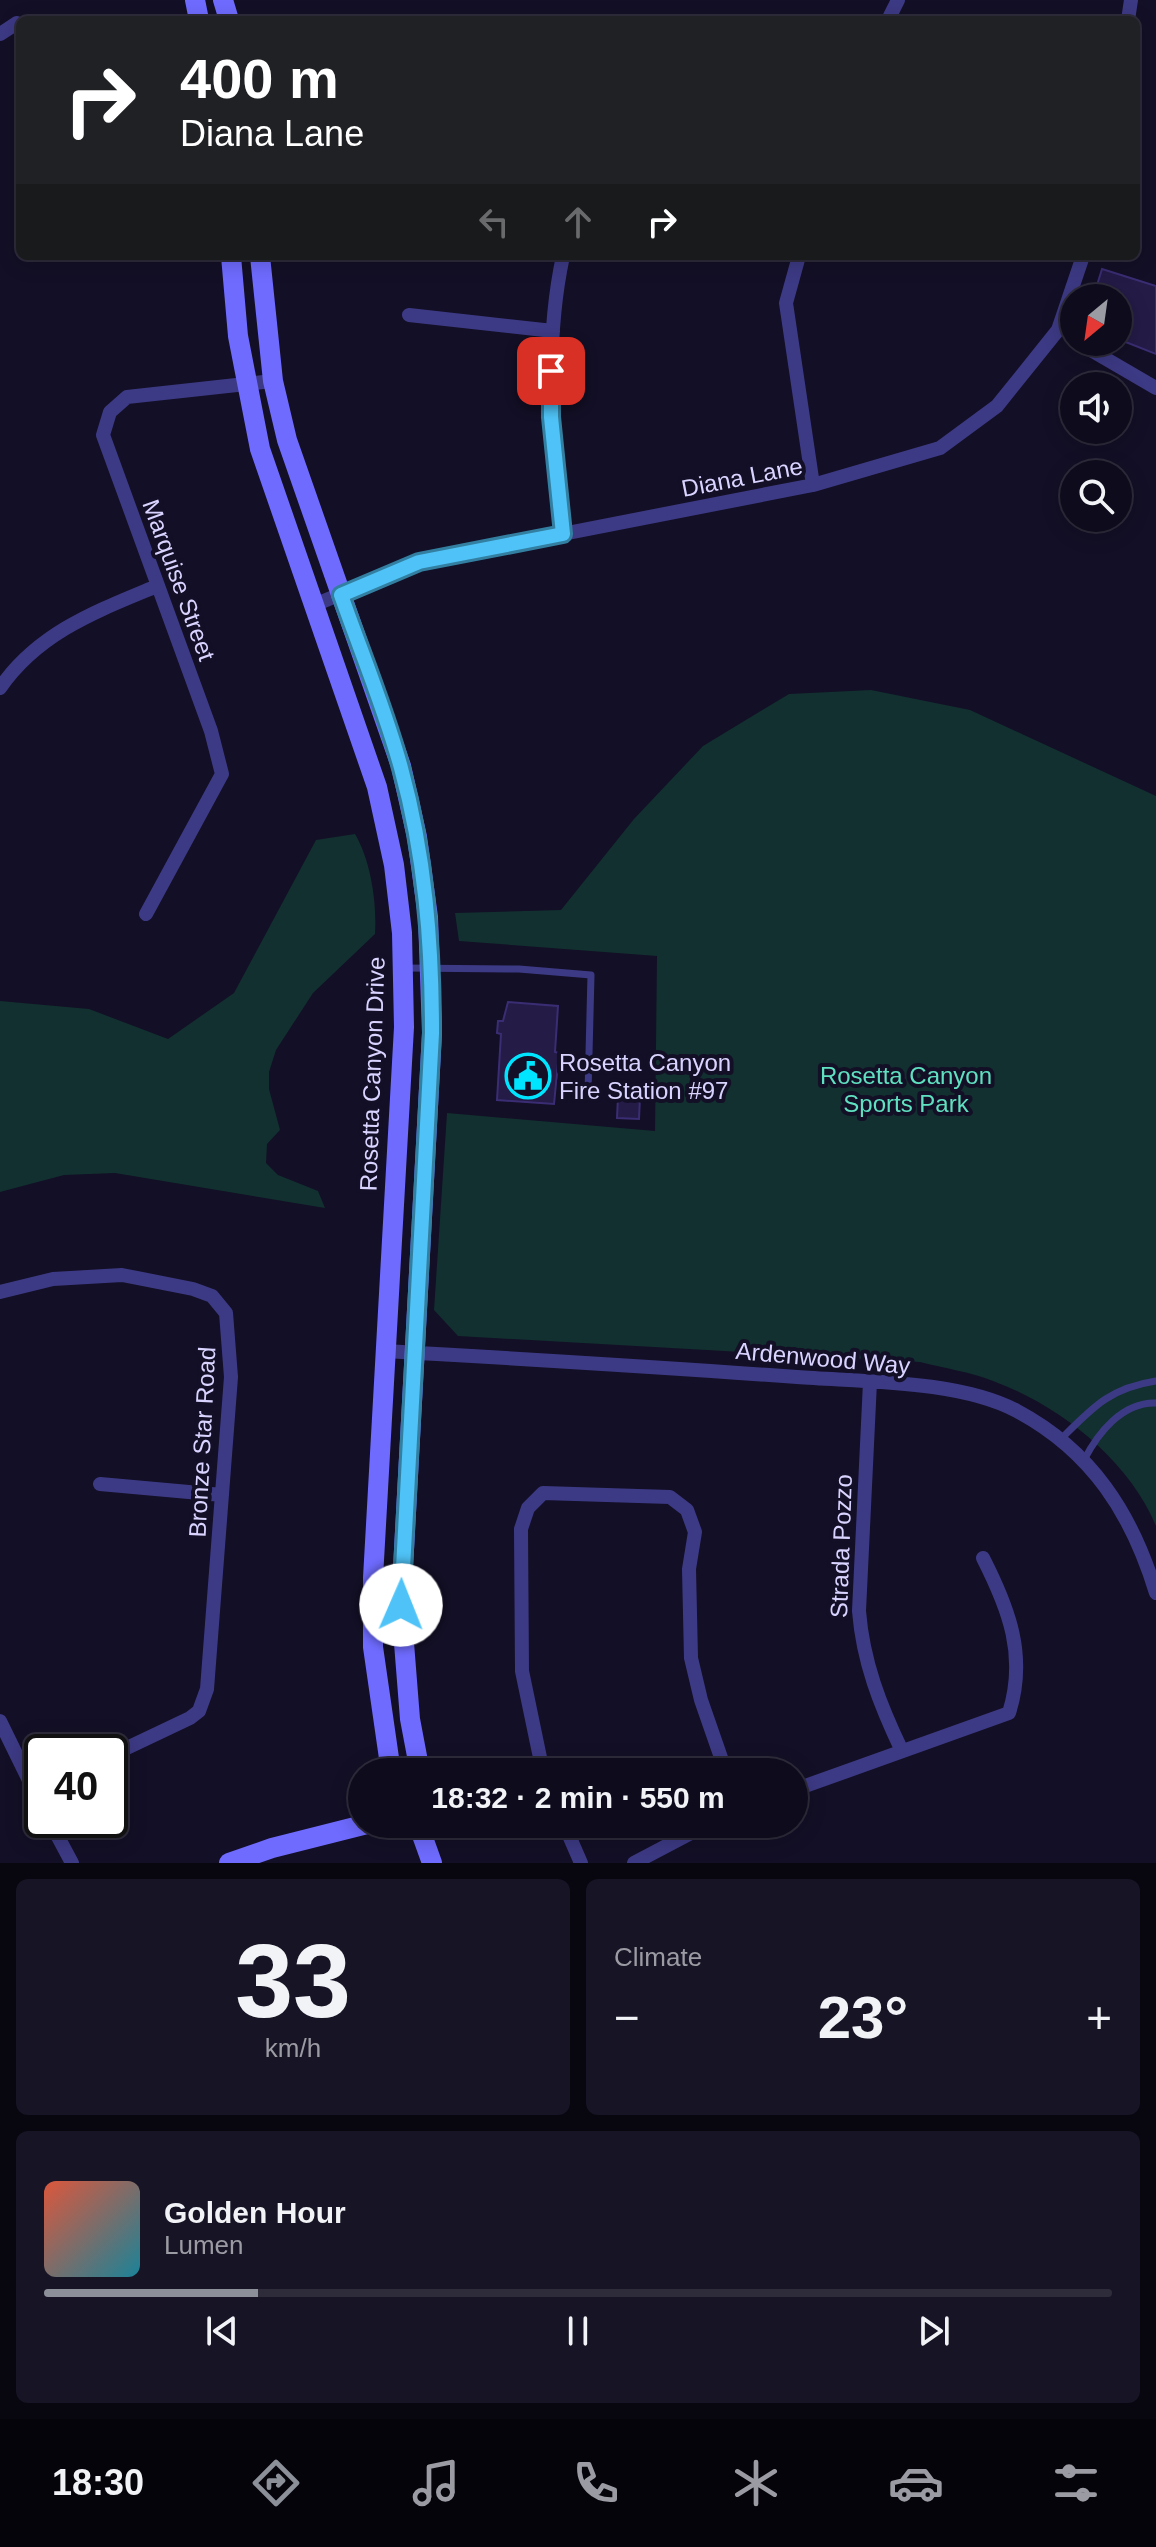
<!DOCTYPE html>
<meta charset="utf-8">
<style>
:root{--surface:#0e0b1c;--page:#171425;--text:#f1f3f6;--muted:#9b9ba3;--line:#2e2b3b;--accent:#8c9099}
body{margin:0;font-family:Helvetica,sans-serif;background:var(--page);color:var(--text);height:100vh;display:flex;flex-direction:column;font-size:30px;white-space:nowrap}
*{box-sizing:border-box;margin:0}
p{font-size:26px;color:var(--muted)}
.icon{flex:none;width:44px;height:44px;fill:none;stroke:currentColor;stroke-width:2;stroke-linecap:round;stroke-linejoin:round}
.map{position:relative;height:1863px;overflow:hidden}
.sheet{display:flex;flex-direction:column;gap:16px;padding:16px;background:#08060f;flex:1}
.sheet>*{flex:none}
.top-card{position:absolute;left:16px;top:16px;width:1124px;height:244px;border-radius:12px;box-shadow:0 4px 20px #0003,0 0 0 2px var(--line);background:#202124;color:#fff;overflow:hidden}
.needle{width:52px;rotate:209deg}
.tools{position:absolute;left:1060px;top:284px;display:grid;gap:16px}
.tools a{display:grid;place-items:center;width:72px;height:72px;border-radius:50%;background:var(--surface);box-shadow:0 4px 20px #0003,0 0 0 2px var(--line);font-size:40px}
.speed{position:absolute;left:24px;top:1734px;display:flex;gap:16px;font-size:40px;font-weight:700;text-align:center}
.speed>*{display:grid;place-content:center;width:104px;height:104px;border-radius:50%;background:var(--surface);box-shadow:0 4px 20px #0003,0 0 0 2px var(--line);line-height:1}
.speed .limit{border:4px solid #111;border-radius:12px;background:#fff;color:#111}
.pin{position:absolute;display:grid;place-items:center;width:68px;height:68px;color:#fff;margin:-34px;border-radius:16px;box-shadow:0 4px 12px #0006}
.me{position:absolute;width:88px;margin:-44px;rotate:1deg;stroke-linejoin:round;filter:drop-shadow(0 0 6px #0008)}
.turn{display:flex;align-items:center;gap:28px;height:168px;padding:0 32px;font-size:36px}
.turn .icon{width:104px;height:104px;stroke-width:2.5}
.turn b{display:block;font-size:56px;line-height:68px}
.lanes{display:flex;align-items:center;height:76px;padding:0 32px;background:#0003;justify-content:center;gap:40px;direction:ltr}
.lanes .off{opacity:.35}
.big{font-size:60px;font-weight:700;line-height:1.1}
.sheet .card{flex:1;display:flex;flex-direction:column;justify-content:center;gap:12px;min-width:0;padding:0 28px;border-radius:12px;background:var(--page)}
.sheet .dial{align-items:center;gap:0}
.dial b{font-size:104px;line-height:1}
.song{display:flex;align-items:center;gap:24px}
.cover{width:96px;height:96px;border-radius:12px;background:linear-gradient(135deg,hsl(10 70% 55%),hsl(190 70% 35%))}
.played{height:8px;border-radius:4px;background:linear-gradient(90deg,var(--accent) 20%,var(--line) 20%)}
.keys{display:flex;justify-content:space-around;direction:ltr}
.heat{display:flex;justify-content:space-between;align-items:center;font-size:44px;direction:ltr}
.sheet .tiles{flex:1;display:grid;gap:16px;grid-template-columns:1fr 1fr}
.card:last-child{grid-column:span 2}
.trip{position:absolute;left:348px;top:1758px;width:460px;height:80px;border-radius:40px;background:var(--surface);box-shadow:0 4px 20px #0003,0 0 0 2px var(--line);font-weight:700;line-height:80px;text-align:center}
.tab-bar{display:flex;height:128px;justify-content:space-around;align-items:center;background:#06040b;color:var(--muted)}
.tab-bar .icon{width:56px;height:56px}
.tab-bar .selected{color:var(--accent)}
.tab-bar b{font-size:36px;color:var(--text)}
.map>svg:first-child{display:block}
</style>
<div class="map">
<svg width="1156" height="1863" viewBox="0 0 1156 1863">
<rect width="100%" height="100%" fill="#130f26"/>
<path fill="#12302f" d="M871 690 970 710 1156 796V1526C1129 1460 1059 1405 993 1381 970 1372 944 1368 920 1362L458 1336 434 1310 447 1113 655 1131 657 956 459 941 455 913 561 910 634 819 703 746 789 694Z
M355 834C371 861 377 903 375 934L313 993 276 1050 269 1072V1089L280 1130 267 1144 266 1163 278 1175 318 1191 325 1208 115 1173 64 1175 0 1192V1001L89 1009 168 1039 234 993 316 840Z"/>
<path fill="#241b47" stroke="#3b2d73" stroke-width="2" d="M1102 269 1156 286V354L1118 339V298H1093Z
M508 1002 558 1006 555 1052 559 1053 554 1104 497 1100 501 1034 497 1033 498 1021H503Z
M618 1096 640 1097 639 1119 617 1118Z"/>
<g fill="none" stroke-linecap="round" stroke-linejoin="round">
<path stroke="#3d3a85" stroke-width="7" d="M405 968 519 969 591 975 588 1093
M1061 1439C1093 1407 1110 1388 1156 1381
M1084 1460C1098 1433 1122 1402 1156 1403"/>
<path stroke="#3d3a85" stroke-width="14" d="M888 20 898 0
M1128 20 1131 0
M0 34 17 23
M563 256C543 349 553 441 563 534
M799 256 786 303 813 485
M409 315 553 331
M1077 342 1156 388
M314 605 419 562 813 485 940 448 997 406 1058 330 1083 256
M0 688C39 632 97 611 157 586
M146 914 222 774 211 731 103 435 110 412 127 397 273 381
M0 1292 53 1279 122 1275 193 1289 212 1296 226 1313 231 1377 207 1689 199 1711 190 1718 110 1756
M386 1351C523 1359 660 1367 797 1377 863 1382 959 1380 1017 1411 1092 1451 1132 1514 1156 1593
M870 1382 859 1611C863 1662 880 1705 902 1751
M100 1484 222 1495
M0 1721 42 1807
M543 1772 522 1671 521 1529 528 1508 543 1493 670 1497 687 1510 695 1532 689 1569 691 1658 701 1700 726 1772
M794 1790 1009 1713C1027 1656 1009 1609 983 1558
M49 1820 72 1863
M564 1824 581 1863
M634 1863 708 1824"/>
<path stroke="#6f6bff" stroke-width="20" d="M195 0 199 20
M223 0 229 20
M231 256 238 336 260 449 377 787 394 865 402 933 404 1027 373 1578V1647L391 1772
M260 256 273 381 287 440 401 766 417 837 428 917 432 1033 401 1605 410 1719 420 1772
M418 1824 432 1863
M229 1863 272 1848 367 1824"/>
</g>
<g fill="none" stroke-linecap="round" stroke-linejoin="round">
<g stroke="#337fa1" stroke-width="20">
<path id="route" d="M401 1605 432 1033C432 943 425 855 401 768 385 709 361 652 341 595L419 562 563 534 551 417V371"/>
</g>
<use href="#route" stroke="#4fc3f7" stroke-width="14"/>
</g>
<defs>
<g id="civic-ring" transform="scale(2.3)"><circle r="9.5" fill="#130f26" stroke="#00e5ff" stroke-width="1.5"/><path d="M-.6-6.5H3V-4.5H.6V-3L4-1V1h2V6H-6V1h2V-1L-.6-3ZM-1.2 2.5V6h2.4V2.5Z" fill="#00e5ff"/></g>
</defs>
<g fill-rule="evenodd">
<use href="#civic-ring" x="528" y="1076"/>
</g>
<g text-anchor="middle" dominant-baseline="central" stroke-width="8" stroke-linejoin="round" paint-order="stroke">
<g font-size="24" fill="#d9d4ff" stroke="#130f26">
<text transform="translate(742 477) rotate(-11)">Diana Lane</text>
<text transform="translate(179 580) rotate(70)">Marquise Street</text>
<text transform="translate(372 1074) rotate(-88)">Rosetta Canyon Drive</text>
<text transform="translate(823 1358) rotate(5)">Ardenwood Way</text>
<text transform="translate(202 1442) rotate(-87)">Bronze Star Road</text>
<text transform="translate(841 1546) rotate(-88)">Strada Pozzo</text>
</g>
<g font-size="24" fill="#d9d4ff" stroke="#130f26" text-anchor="start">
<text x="559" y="1062">Rosetta Canyon<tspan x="559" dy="28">Fire Station #97</tspan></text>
</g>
<g font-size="24" fill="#5fe0c0" stroke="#130f26">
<text x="906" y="1075">Rosetta Canyon<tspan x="906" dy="28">Sports Park</tspan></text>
</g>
</g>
</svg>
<div class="tools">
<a><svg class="needle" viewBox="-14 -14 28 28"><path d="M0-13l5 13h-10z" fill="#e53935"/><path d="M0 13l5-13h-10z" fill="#9b9ba3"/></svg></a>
<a><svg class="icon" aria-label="sound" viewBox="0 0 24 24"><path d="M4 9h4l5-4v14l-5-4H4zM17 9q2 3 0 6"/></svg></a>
<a><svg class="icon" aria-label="search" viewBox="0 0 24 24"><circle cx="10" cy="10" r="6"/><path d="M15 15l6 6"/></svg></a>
</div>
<div class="speed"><div class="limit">40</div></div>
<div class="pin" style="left:551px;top:371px;background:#d93025"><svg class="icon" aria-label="arrive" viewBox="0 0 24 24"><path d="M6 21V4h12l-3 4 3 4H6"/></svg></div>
<svg class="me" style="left:401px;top:1605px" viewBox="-20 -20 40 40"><circle r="19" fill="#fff"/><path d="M0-13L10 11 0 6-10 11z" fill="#4fc3f7"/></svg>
<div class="trip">18:32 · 2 min · 550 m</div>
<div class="top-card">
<div class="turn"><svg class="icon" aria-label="right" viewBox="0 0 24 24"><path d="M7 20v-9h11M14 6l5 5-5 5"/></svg><div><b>400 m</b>Diana Lane</div></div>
<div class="lanes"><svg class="icon off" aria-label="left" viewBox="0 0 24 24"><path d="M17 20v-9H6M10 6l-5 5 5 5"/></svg><svg class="icon off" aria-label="ahead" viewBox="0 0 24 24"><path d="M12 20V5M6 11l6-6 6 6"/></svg><svg class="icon" aria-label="right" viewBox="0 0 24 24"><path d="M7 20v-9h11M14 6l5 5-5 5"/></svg></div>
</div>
</div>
<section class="sheet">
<div class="tiles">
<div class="card dial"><b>33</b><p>km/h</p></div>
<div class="card"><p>Climate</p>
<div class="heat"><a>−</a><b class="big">23°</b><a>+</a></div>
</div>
<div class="card">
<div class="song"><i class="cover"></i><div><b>Golden Hour</b><p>Lumen</p></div></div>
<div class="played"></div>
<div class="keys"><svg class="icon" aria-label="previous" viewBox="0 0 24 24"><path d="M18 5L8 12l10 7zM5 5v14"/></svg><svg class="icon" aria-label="pause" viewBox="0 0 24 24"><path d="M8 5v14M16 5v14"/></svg><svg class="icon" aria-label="next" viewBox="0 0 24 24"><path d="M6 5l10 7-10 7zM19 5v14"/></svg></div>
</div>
</div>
</section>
<nav class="tab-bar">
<b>18:30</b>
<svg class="icon selected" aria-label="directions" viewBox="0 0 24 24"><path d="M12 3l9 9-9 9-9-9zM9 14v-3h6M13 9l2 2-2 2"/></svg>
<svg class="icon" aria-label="music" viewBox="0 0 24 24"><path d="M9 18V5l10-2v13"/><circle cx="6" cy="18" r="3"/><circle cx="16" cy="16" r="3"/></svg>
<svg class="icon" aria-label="phone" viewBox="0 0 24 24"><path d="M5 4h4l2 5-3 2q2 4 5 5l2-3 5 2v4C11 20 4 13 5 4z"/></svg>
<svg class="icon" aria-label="climate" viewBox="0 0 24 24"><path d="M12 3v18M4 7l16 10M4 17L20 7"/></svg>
<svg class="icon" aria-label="car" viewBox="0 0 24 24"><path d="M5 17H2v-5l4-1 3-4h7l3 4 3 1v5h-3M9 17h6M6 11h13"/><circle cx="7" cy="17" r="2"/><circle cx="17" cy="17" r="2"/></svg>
<svg class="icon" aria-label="filters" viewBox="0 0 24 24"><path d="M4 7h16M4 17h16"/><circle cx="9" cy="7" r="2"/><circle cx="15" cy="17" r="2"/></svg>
</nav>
